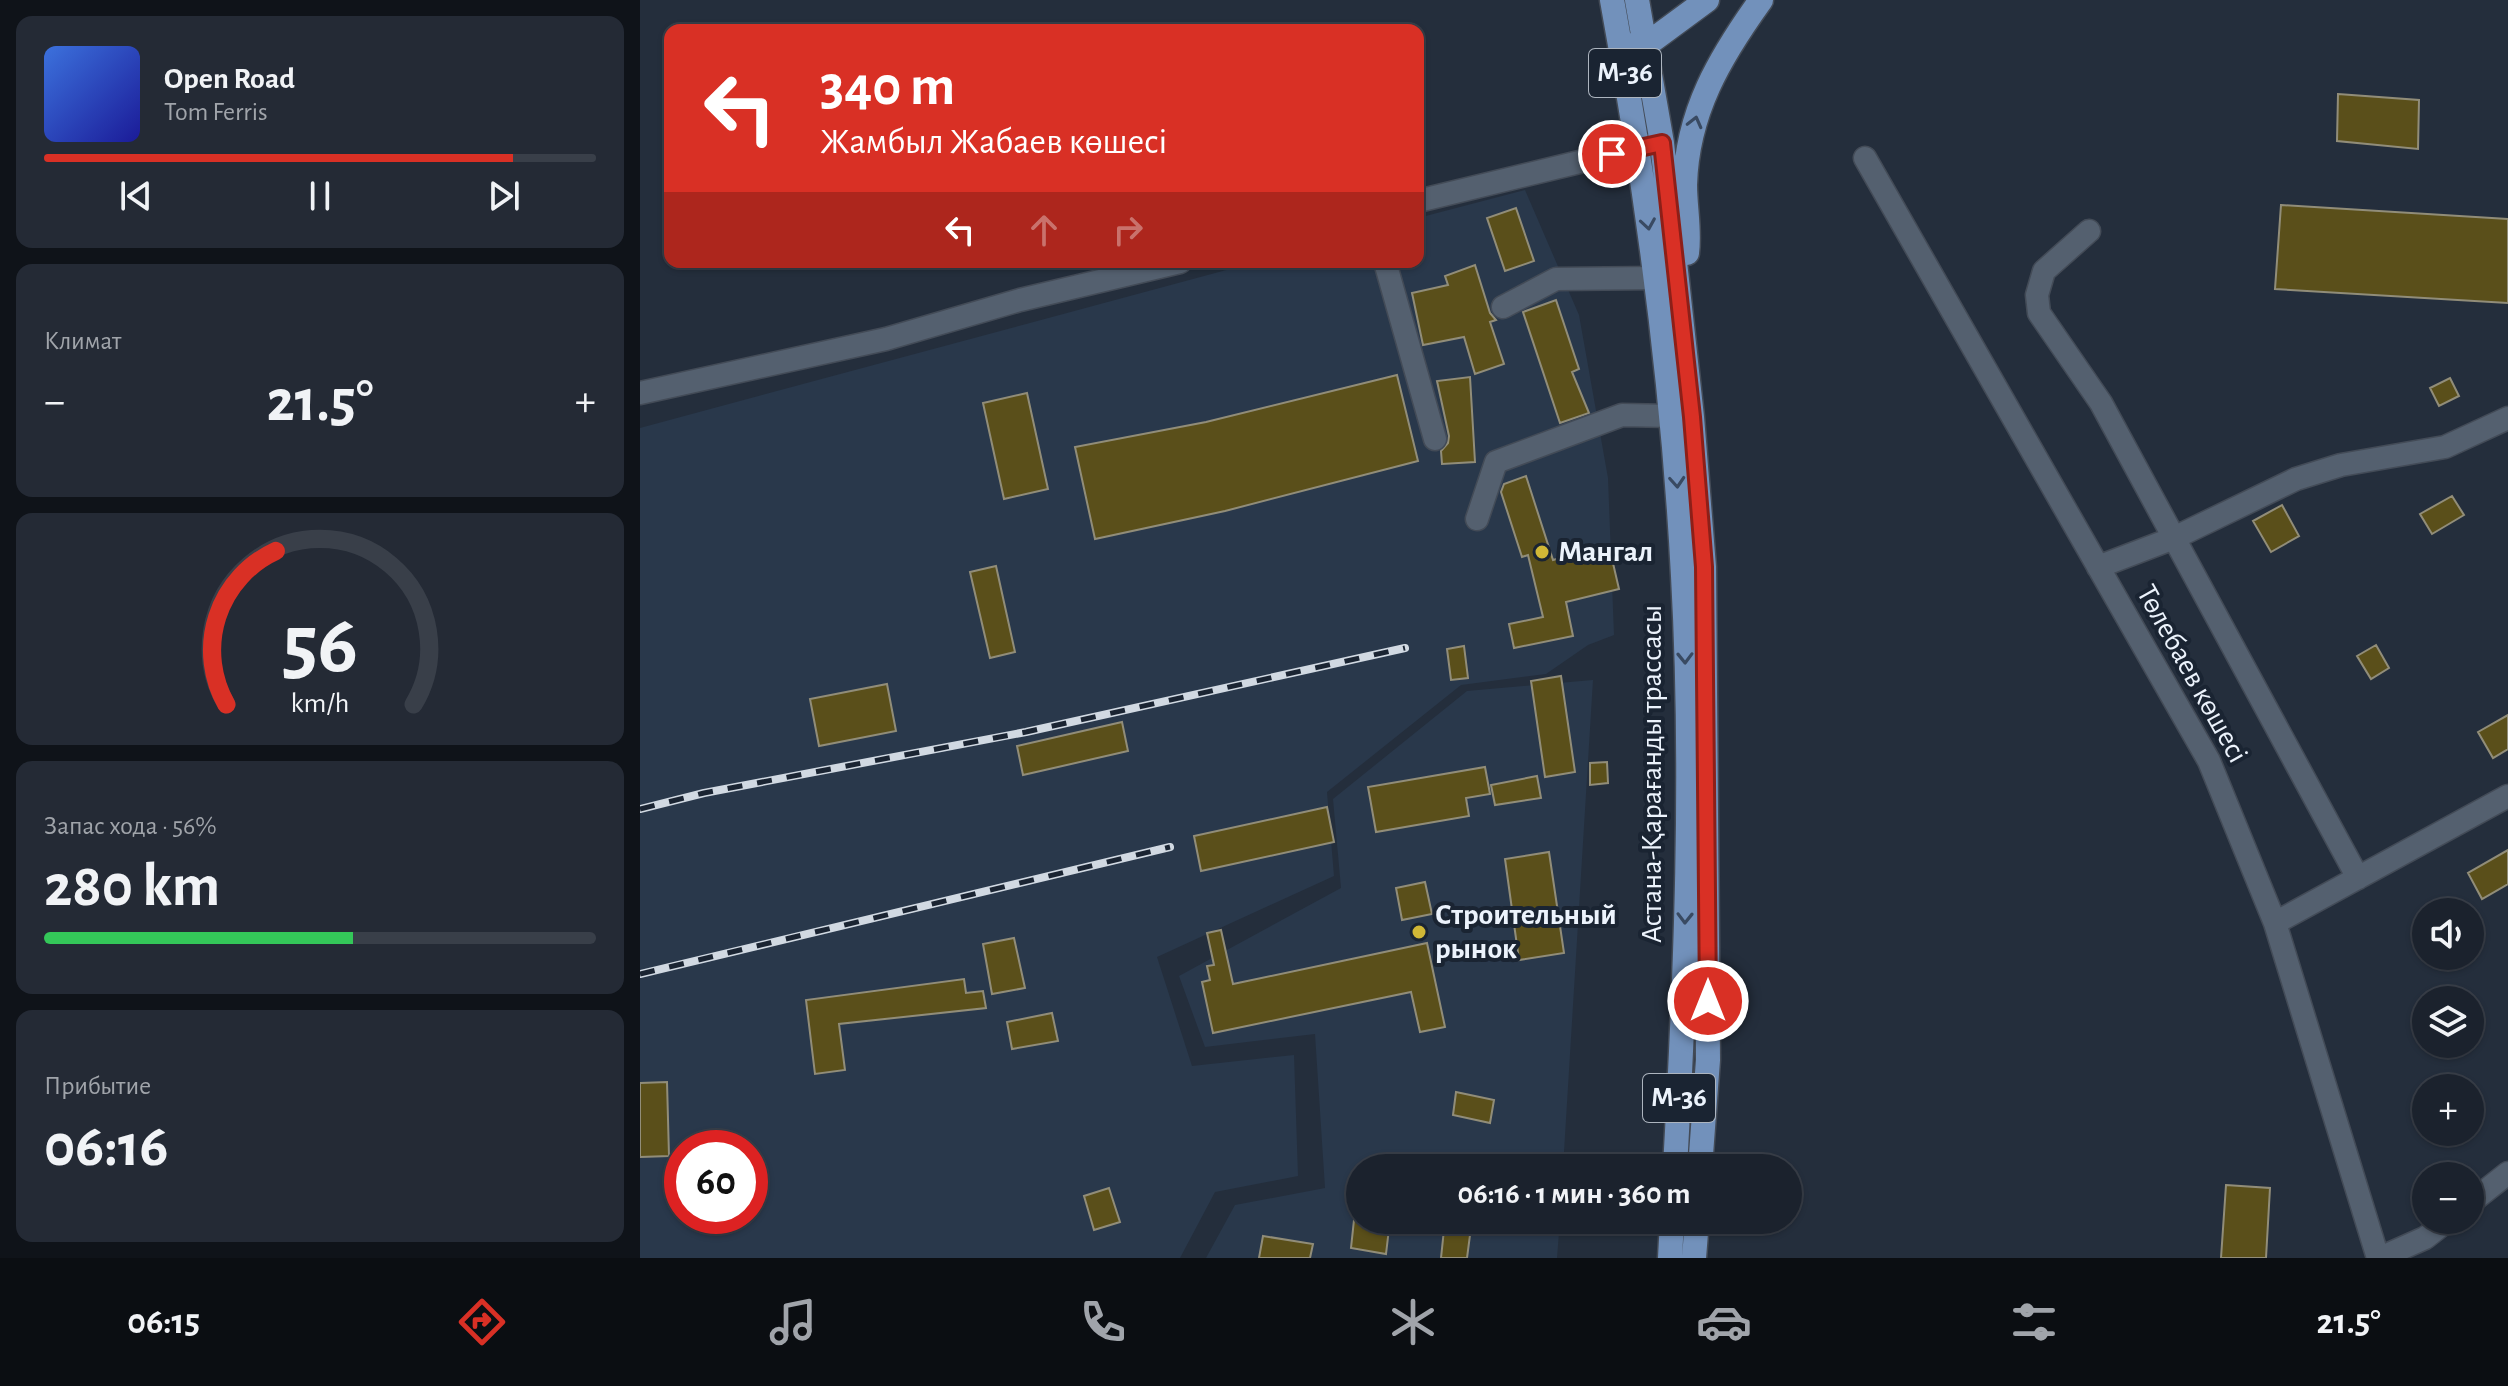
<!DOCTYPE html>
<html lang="ru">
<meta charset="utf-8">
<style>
:root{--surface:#1b222d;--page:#242a35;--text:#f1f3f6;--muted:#a0a4aa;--line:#393f49;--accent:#d93025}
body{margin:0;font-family:"Alegreya Sans",sans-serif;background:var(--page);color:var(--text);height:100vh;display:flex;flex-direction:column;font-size:30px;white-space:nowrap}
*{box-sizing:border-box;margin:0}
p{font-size:26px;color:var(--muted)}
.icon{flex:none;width:44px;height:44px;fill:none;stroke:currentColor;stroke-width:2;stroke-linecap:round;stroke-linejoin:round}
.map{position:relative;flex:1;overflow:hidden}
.drawer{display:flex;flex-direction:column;gap:16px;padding:16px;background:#0f1319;width:640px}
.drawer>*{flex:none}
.banner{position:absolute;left:24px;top:24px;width:760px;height:244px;border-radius:16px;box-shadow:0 2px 6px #0004,0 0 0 2px var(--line);background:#d93025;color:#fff;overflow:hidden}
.controls{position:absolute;left:1772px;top:898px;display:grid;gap:16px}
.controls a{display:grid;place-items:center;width:72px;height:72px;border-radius:50%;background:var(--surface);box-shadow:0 2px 6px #0004,0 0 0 2px var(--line);font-size:40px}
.speed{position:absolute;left:24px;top:1130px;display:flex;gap:16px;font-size:40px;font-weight:700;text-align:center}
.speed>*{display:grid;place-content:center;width:104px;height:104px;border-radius:50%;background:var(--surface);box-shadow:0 2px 6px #0004,0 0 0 2px var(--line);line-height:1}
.speed .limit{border:12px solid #d22;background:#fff;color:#111}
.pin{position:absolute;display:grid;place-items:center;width:68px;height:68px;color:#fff;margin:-34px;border:4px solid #fff;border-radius:50%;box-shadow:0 2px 8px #0007}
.me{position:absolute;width:88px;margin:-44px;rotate:0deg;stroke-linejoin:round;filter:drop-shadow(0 0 6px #0008)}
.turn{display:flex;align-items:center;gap:28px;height:168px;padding:0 24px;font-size:36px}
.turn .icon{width:104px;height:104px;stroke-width:2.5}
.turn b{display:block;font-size:56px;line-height:68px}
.lanes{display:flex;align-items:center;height:76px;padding:0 24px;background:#0003;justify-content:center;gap:40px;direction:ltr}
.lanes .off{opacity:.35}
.big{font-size:60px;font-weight:600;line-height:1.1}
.drawer .card{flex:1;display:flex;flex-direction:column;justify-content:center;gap:12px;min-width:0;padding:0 28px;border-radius:16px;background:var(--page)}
.drawer .dial{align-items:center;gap:0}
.dial svg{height:208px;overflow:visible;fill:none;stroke:var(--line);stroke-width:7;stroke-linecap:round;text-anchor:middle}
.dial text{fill:var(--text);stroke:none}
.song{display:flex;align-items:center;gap:24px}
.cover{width:96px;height:96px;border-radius:12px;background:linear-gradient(135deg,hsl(220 70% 55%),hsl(240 70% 35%))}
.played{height:8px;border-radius:4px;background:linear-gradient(90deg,var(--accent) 85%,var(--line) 85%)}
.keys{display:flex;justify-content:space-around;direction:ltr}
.heat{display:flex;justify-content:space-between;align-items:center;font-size:44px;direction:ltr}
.charge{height:12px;border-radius:6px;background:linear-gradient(90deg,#34c759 56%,var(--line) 0)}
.trip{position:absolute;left:706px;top:1154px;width:456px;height:80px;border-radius:40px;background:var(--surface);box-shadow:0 2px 6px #0004,0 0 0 2px var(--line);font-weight:600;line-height:80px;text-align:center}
.tabs{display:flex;height:128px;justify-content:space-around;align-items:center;background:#0b0e12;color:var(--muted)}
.tabs .icon{width:56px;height:56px}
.tabs .current{color:var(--accent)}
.tabs b{font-size:36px;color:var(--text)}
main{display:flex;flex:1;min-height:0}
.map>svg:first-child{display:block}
</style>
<main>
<section class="drawer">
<div class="card">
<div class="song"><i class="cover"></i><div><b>Open Road</b><p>Tom Ferris</p></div></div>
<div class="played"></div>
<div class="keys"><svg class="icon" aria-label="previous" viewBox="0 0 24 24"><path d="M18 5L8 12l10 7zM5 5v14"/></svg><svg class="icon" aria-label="pause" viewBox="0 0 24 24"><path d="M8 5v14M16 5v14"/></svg><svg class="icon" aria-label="next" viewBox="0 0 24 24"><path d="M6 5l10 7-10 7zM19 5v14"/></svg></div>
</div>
<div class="card"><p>Климат</p>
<div class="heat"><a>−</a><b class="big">21.5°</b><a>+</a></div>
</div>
<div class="card dial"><svg viewBox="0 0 100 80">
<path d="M14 69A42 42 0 1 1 86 69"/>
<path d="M14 69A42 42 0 0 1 33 10" stroke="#d93025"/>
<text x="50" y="56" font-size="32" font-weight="700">56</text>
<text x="50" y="72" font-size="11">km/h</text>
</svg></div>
<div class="card"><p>Запас хода · 56%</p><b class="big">280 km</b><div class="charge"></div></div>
<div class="card"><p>Прибытие</p><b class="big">06:16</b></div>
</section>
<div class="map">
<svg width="1868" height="1258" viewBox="0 0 1868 1258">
<rect width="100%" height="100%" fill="#242e3c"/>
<path fill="#29384b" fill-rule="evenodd" d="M885 190 939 315 968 478 974 635 948 645 906 674 821 685 687 792 694 876 517 957 552 1066 654 1055 658 1176 575 1192 540 1258H0V428L616 262H778V218ZM42 1148H110V1216H42Z
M953 680 923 1168H720V1220H920L917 1258H566L595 1205 685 1188 675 1034 565 1047 539 976 701 888 693 799 827 691Z"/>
<path fill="#5a4f1a" stroke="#918d79" stroke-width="2" d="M1698 94 1779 100 1778 149 1697 141Z
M1641 205 1868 219V303L1635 289Z
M876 208 894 261 865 271 847 218Z
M835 265 850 313 856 320 850 322 864 364 835 374 824 337 783 345 772 293 808 285 805 276Z
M916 300 939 369 932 372 949 413 920 423 883 312Z
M757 375 778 461 585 511 455 539 435 447 566 422Z
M830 377 835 462 802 464 801 451 808 443 809 436 797 381Z
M1810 378 1819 396 1799 406 1790 388Z
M387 393 408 489 364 499 343 403Z
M886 476 913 560 969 546 979 589 926 602 933 636 874 648 869 624 903 617 888 555 882 557 861 492 864 484Z
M1812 496 1824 515 1792 534 1780 514Z
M1642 505 1659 536 1631 552 1613 521Z
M356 566 375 652 350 658 330 572Z
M1736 645 1749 668 1731 679 1717 656Z
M824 646 828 678 811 680 807 649Z
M921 676 935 772 905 777 891 681Z
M247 684 256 731 179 746 170 699Z
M1868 715V749L1853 758 1838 732Z
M482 722 488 751 383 775 377 746Z
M967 762 968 783 950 785V763Z
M845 767 850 794 826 798 829 816 736 832 728 787Z
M897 776 901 798 855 805 851 785Z
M687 807 694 842 561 871 554 836Z
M1868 850V884L1842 899 1828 873Z
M909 852 924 953 879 960 865 859Z
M785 882 792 914 762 920 756 888Z
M581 930 593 984 787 943 805 1027 780 1032 771 992 573 1033 562 982 570 980 567 966 574 965 567 933Z
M374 938 385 988 352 994 343 944Z
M324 979 326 993 343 991 346 1008 199 1024 205 1070 175 1074 166 1000Z
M412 1013 418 1041 372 1049 367 1022Z
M27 1082 29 1156 0 1157V1083Z
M816 1092 854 1100 850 1123 813 1115Z
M812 1153 840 1156 838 1168H811Z
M1586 1185 1630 1188 1626 1258H1581Z
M469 1188 480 1222 454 1230 444 1196Z
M714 1220H750L746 1254 711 1248Z
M805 1220H832L827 1258H801Z
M623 1236 673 1244 670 1258H619Z"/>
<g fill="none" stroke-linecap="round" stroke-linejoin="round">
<g stroke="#434b57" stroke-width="25">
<path id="minor" d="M1225 158 1569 761 1635 923 1738 1258
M778 201 1014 144
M1449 231 1404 271 1397 295 1399 313 1461 403 1718 878
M745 262 795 439
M863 307 916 279 1016 278
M0 393 246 339 380 300 540 262
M837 519 856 462 982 415 1032 416
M1458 567 1534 538 1656 479 1701 465 1805 447 1868 418
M1635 923 1868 796
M1830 1203 1868 1173
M1740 1258 1785 1238 1808 1220"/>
</g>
<g stroke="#434b57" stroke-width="27">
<path id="major" d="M972 0C1007 191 1033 382 1043 576 1054 772 1046 972 1035 1168
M997 0 1022 143 1052 417 1064 567 1068 1060 1060 1168
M991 45H1006L1067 0
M1047 253C1050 231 1045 207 1045 185 1047 112 1080 57 1121 0
M1030 1258 1032 1220
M1054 1258 1057 1220"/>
</g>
<use href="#minor" stroke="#54606f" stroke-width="22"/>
<use href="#major" stroke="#7291bb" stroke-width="24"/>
<g stroke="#d1d9e2" stroke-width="8">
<path id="rail" d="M0 809 64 793 386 732 765 648
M0 974 530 847"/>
</g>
<use href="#rail" stroke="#1a2432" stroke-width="5" stroke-dasharray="15" stroke-linecap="butt"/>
</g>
<defs><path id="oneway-chevron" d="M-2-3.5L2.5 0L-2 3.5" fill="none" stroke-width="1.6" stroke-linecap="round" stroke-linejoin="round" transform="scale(2)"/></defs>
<g stroke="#394a62">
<use href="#oneway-chevron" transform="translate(1055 122) rotate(-76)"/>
<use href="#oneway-chevron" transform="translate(1008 224) rotate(81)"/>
<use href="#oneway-chevron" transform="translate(1037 482) rotate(86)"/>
<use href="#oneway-chevron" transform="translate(1045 658) rotate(89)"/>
<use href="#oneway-chevron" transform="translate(1045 918) rotate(91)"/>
</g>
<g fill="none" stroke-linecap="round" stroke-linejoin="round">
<g stroke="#8d1f18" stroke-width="20">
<path id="route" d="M972 154 1022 143 1052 417 1064 567 1068 1001"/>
</g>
<use href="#route" stroke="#d93025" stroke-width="14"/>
</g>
<g fill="#d0b736" stroke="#1a2432" stroke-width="3">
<circle cx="902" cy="552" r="8"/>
<circle cx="779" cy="932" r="8"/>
</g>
<g text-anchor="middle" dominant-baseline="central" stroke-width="8" stroke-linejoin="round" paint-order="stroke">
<g fill="#1a2432" stroke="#adb5bf" stroke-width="2">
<rect x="949" y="49" width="72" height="48" rx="6"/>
<rect x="1003" y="1074" width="72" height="48" rx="6"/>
</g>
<g font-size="28" font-weight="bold" fill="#ecf3fc">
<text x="985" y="73">M-36</text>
<text x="1039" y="1098">M-36</text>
</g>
<g font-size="30" font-weight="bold" fill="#ecf3fc" stroke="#1a2432" text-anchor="start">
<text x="918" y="552">Мангал</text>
<text x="795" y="915">Строительный<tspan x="795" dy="34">рынок</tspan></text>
</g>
<g font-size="30" fill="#ecf3fc" stroke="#1a2432">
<text transform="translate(1552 674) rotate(61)">Төлебаев көшесі</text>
<text transform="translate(1012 774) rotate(-90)">Астана-Қарағанды трассасы</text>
</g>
</g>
</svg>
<div class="controls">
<a><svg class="icon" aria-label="sound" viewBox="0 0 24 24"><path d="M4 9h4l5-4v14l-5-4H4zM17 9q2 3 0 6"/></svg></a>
<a><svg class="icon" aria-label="layers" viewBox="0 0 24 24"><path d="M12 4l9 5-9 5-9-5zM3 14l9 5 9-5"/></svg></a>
<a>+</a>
<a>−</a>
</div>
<div class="speed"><div class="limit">60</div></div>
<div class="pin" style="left:972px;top:154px;background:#d93025"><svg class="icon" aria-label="arrive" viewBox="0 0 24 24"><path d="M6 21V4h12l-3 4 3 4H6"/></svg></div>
<svg class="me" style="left:1068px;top:1001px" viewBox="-20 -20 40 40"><circle r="17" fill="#d93025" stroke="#fff" stroke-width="3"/><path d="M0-11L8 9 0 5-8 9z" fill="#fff"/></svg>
<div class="trip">06:16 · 1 мин · 360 m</div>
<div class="banner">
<div class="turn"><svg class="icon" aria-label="left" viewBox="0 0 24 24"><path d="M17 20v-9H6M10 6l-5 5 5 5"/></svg><div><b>340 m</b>Жамбыл Жабаев көшесі</div></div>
<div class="lanes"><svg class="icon" aria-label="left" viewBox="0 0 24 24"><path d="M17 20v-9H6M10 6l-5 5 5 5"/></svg><svg class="icon off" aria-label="ahead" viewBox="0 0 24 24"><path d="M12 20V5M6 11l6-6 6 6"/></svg><svg class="icon off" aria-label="right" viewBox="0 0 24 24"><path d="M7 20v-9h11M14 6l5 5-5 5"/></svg></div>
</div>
</div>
</main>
<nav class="tabs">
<b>06:15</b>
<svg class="icon current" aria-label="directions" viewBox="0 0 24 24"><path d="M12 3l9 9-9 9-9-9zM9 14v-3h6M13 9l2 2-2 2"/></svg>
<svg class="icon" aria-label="music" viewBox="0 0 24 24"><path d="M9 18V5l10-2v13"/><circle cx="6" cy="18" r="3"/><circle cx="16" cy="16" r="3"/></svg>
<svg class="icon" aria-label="phone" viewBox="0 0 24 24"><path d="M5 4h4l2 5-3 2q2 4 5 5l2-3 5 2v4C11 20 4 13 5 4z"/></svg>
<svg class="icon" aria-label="climate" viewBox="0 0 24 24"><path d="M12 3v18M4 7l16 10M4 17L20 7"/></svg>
<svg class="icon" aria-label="car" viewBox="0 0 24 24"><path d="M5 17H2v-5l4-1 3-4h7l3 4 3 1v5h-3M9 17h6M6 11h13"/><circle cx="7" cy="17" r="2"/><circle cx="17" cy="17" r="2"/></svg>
<svg class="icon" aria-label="filters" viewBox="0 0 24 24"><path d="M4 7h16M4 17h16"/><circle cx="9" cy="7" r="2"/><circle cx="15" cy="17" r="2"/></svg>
<b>21.5°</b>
</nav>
